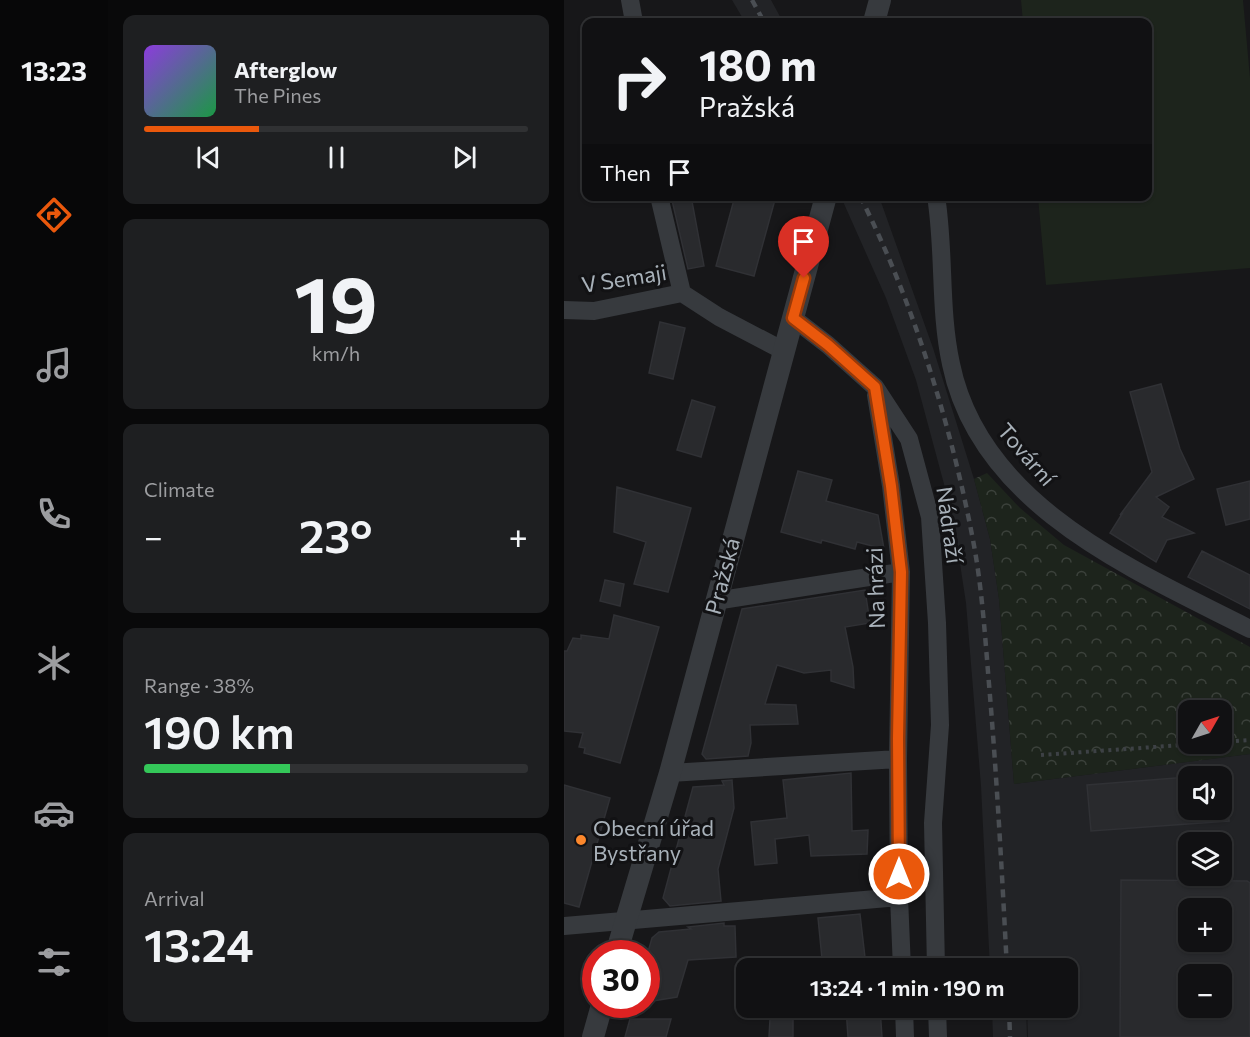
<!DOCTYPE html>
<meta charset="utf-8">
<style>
:root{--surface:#111113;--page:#1e1f21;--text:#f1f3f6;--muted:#9c9da0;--line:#303133;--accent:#ea580c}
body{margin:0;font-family:Commissioner,sans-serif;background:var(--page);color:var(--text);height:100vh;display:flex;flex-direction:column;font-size:22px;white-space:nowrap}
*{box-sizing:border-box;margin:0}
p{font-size:20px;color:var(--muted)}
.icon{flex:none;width:33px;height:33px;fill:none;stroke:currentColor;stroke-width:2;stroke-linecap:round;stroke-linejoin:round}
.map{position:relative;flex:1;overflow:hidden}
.sheet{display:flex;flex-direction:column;gap:15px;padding:15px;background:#09090a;width:456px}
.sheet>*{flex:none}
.hud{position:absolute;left:18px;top:18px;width:570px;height:183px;border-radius:12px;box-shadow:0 2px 4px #0004,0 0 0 2px var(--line);background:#111113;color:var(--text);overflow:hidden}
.needle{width:39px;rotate:51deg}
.buttons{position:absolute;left:614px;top:700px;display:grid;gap:12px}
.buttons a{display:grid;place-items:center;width:54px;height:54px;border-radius:12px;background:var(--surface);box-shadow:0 2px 4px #0004,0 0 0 2px var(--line);font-size:30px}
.speed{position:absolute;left:18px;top:940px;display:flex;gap:12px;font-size:30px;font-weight:700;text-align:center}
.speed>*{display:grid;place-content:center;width:78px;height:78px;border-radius:50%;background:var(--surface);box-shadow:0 2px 4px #0004,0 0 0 2px var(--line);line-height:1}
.speed .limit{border:9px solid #d22;background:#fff;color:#111}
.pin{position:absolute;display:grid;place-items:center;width:51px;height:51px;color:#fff;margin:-62px -26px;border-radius:50% 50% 50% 0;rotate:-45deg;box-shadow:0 0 6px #0007}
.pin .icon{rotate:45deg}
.me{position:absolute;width:66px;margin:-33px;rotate:0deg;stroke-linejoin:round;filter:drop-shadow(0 0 4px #0008)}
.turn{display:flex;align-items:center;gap:21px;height:126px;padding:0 18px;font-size:27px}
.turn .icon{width:78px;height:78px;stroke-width:2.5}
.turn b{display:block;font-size:42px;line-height:51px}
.then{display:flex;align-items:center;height:57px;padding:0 18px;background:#0003;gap:12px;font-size:22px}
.big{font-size:45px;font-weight:600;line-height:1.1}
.sheet .card{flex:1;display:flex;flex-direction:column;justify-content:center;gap:9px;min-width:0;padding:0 21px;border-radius:12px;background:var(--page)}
.sheet .dial{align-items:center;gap:0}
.dial b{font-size:78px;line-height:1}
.song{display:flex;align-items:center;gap:18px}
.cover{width:72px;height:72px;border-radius:9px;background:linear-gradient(135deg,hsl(270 70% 55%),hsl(140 70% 35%))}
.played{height:6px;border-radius:3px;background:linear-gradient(90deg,var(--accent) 30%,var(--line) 30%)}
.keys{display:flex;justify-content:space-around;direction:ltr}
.heat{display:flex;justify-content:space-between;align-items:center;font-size:33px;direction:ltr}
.charge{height:9px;border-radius:4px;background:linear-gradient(90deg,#34c759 38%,var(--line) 0)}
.trip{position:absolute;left:172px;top:958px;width:342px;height:60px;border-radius:12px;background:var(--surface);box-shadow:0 2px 4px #0004,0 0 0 2px var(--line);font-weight:600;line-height:60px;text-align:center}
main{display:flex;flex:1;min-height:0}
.tabs{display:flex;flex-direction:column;width:108px;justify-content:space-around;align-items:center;background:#070708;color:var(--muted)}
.tabs .icon{width:42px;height:42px}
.tabs .selected{color:var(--accent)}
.tabs b{font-size:27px;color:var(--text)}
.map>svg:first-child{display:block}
</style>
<main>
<nav class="tabs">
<b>13:23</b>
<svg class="icon selected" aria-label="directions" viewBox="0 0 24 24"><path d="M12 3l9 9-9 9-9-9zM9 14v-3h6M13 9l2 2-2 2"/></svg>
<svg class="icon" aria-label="music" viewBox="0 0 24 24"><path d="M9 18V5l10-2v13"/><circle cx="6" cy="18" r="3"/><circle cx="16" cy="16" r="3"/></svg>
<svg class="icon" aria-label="phone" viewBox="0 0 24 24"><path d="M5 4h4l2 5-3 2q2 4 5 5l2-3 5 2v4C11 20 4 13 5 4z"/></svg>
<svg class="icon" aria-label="climate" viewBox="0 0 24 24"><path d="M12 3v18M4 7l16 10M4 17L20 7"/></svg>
<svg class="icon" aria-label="car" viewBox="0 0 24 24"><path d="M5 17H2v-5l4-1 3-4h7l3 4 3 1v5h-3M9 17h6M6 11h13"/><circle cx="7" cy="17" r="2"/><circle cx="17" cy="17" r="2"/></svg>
<svg class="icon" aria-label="filters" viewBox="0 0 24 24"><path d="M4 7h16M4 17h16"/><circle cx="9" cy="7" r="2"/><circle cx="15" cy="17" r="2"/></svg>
</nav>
<section class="sheet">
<div class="card">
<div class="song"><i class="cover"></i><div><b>Afterglow</b><p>The Pines</p></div></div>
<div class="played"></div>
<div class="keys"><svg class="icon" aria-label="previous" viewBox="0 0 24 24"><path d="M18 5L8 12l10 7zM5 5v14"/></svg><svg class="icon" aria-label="pause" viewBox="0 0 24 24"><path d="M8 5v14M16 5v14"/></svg><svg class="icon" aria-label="next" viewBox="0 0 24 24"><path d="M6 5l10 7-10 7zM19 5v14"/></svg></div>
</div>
<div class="card dial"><b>19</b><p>km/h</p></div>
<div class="card"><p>Climate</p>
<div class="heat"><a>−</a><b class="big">23°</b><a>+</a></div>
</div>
<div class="card"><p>Range · 38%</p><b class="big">190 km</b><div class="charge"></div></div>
<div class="card"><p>Arrival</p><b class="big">13:24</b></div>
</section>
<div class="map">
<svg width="686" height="1037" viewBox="0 0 686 1037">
<defs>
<pattern id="forest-crowns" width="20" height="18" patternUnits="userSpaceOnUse" patternTransform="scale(1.5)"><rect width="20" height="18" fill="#1d241c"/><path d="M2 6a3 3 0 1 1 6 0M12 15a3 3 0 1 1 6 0" fill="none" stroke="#3b413b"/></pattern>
</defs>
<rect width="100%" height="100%" fill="#171719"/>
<path fill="#222326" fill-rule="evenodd" d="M168 0H207L219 22H181Z
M277 197H315L317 202 369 348 410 479 426 539 435 599 450 784 686 754V1037H464L463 1008H504V969H461L460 960V969H426L417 786 402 603 393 544 380 484 352 380 322 298ZM624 777H657V810H624ZM624 843H657V876H624ZM624 909H657V942H624ZM624 975H657V1008H624Z
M428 1008H462L463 1037H429Z"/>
<path fill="url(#forest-crowns)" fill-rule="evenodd" d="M423 473 456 508 500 545 686 647V754L450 784 435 599 426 539 410 479ZM624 711H657V744H624Z"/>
<path fill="#1d241c" d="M457 0H679L686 78V268L482 285 474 197 584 196V22H459Z"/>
<path fill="#292a2d" stroke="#303135" stroke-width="1.5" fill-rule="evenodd" d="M107 196H127L140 266 124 269Z
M171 196H212L190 276 152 266Z
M96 322 121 328 109 379 85 373Z
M597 384 616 449 630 479 592 497 605 507 598 517 630 533 603 540 592 562 546 533 558 514 556 515 588 472 566 392Z
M128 400 151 407 137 457 113 450Z
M234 471 268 480 262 501 314 515 320 549 293 542 291 549 258 540 257 543 217 532Z
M686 481V519L662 525 653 489Z
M53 487 127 508 104 592 70 584 82 542 50 532Z
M638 551 686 575V609L624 577Z
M41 580 60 584 56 606 36 601Z
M301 590 306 623 281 627 289 667 290 688 267 681V670L240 673 213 665 201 704 232 705 234 724 186 725 187 743 184 756 142 759 138 754 178 609Z
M50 615 95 627 56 763 20 753 21 748 15 747 19 733 0 731V651H3L9 638 17 639V635L45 639Z
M287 773 288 831 304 830 303 854 247 856 245 835 211 839 213 863 191 865 187 822 223 818 219 780Z
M662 774 665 821 527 831 523 785 624 777V810H657V777H627Z
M168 780 170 808 154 869 157 901 106 906 99 898 129 787 160 785 158 781Z
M0 785 46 798 15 907 0 903Z
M557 880 683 881 686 883V1037H556ZM624 909H657V942H624ZM624 975H657V1008H624Z
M296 914 302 966 259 969 254 918Z
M160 923V926H171L172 957 124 960 113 997 82 1002V959L88 938 95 932 127 929 124 927Z
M282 1008H316L318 1037H284Z
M66 1019H107L102 1037H61Z
M206 1019H229V1037H205Z"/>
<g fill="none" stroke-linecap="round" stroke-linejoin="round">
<path stroke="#3d4145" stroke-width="4" stroke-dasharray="3 4.5" stroke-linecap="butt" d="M657 742 686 740
M477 755 633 744"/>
<path stroke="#373a3e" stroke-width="18" d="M66 0 70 22
M95 196 118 293
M372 196C381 252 375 309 387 364 416 506 570 570 686 629
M0 310 30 311 118 293 155 317 220 351
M229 318 264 345 311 387 345 439 366 517 373 623 376 725 369 823 372 969
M312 395 327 486 337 572 334 759 335 897 338 969
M151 601 337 572
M106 773 334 759
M0 926 335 897
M340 1008 341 1037
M373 1008 374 1037"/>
<path stroke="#373a3e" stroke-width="22" d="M310 22 316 0
M52 954 106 773 262 196
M29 1037 38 1005"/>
<path stroke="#4a4e53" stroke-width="4.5" stroke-dasharray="8 6" stroke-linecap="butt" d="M188 0 200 22
M296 196C349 301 387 425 409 540 418 587 421 636 425 684 433 779 438 874 443 969
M445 1008 446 1037"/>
</g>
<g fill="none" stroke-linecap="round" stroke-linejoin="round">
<g stroke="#983908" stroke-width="15">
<path id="route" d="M240 278 229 318 264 345 311 387 327 486 337 572 334 738 335 874"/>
</g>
<use href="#route" stroke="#ea580c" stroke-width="10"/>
</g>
<circle fill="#fb872c" stroke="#121214" stroke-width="2" cx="17" cy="840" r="6"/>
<g text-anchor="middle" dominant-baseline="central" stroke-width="6" stroke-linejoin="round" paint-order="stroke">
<g font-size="22" fill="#a8b1b9" stroke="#121214">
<text transform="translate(60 278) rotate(-9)">V Semaji</text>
<text transform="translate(463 454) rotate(49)">Tovární</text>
<text transform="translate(386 525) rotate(82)">Nádraží</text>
<text transform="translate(158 576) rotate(-75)">Pražská</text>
<text transform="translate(311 588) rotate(-92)">Na hrázi</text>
</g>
<g font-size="22" fill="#a8b1b9" stroke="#121214" text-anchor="start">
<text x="29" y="827">Obecní úřad<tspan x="29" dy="25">Bystřany</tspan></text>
</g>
</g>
</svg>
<div class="buttons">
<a><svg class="needle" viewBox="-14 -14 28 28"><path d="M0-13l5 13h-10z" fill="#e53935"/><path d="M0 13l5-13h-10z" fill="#9c9da0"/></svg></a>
<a><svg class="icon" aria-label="sound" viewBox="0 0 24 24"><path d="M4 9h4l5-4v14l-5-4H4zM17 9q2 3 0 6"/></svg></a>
<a><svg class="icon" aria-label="layers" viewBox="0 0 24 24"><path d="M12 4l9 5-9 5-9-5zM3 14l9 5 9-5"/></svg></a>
<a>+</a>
<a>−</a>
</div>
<div class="speed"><div class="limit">30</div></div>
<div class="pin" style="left:240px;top:278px;background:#d93025"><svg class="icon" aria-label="arrive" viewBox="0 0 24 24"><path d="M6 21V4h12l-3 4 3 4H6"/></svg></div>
<svg class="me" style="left:335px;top:874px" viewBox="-20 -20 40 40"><circle r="17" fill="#ea580c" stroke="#fff" stroke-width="3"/><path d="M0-11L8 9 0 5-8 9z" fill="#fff"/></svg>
<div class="trip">13:24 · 1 min · 190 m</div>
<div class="hud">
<div class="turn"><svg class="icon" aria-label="right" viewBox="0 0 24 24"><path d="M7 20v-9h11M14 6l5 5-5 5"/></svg><div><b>180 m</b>Pražská</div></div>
<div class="then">Then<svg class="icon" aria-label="arrive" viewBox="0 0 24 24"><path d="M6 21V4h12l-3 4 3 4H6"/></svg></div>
</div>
</div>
</main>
